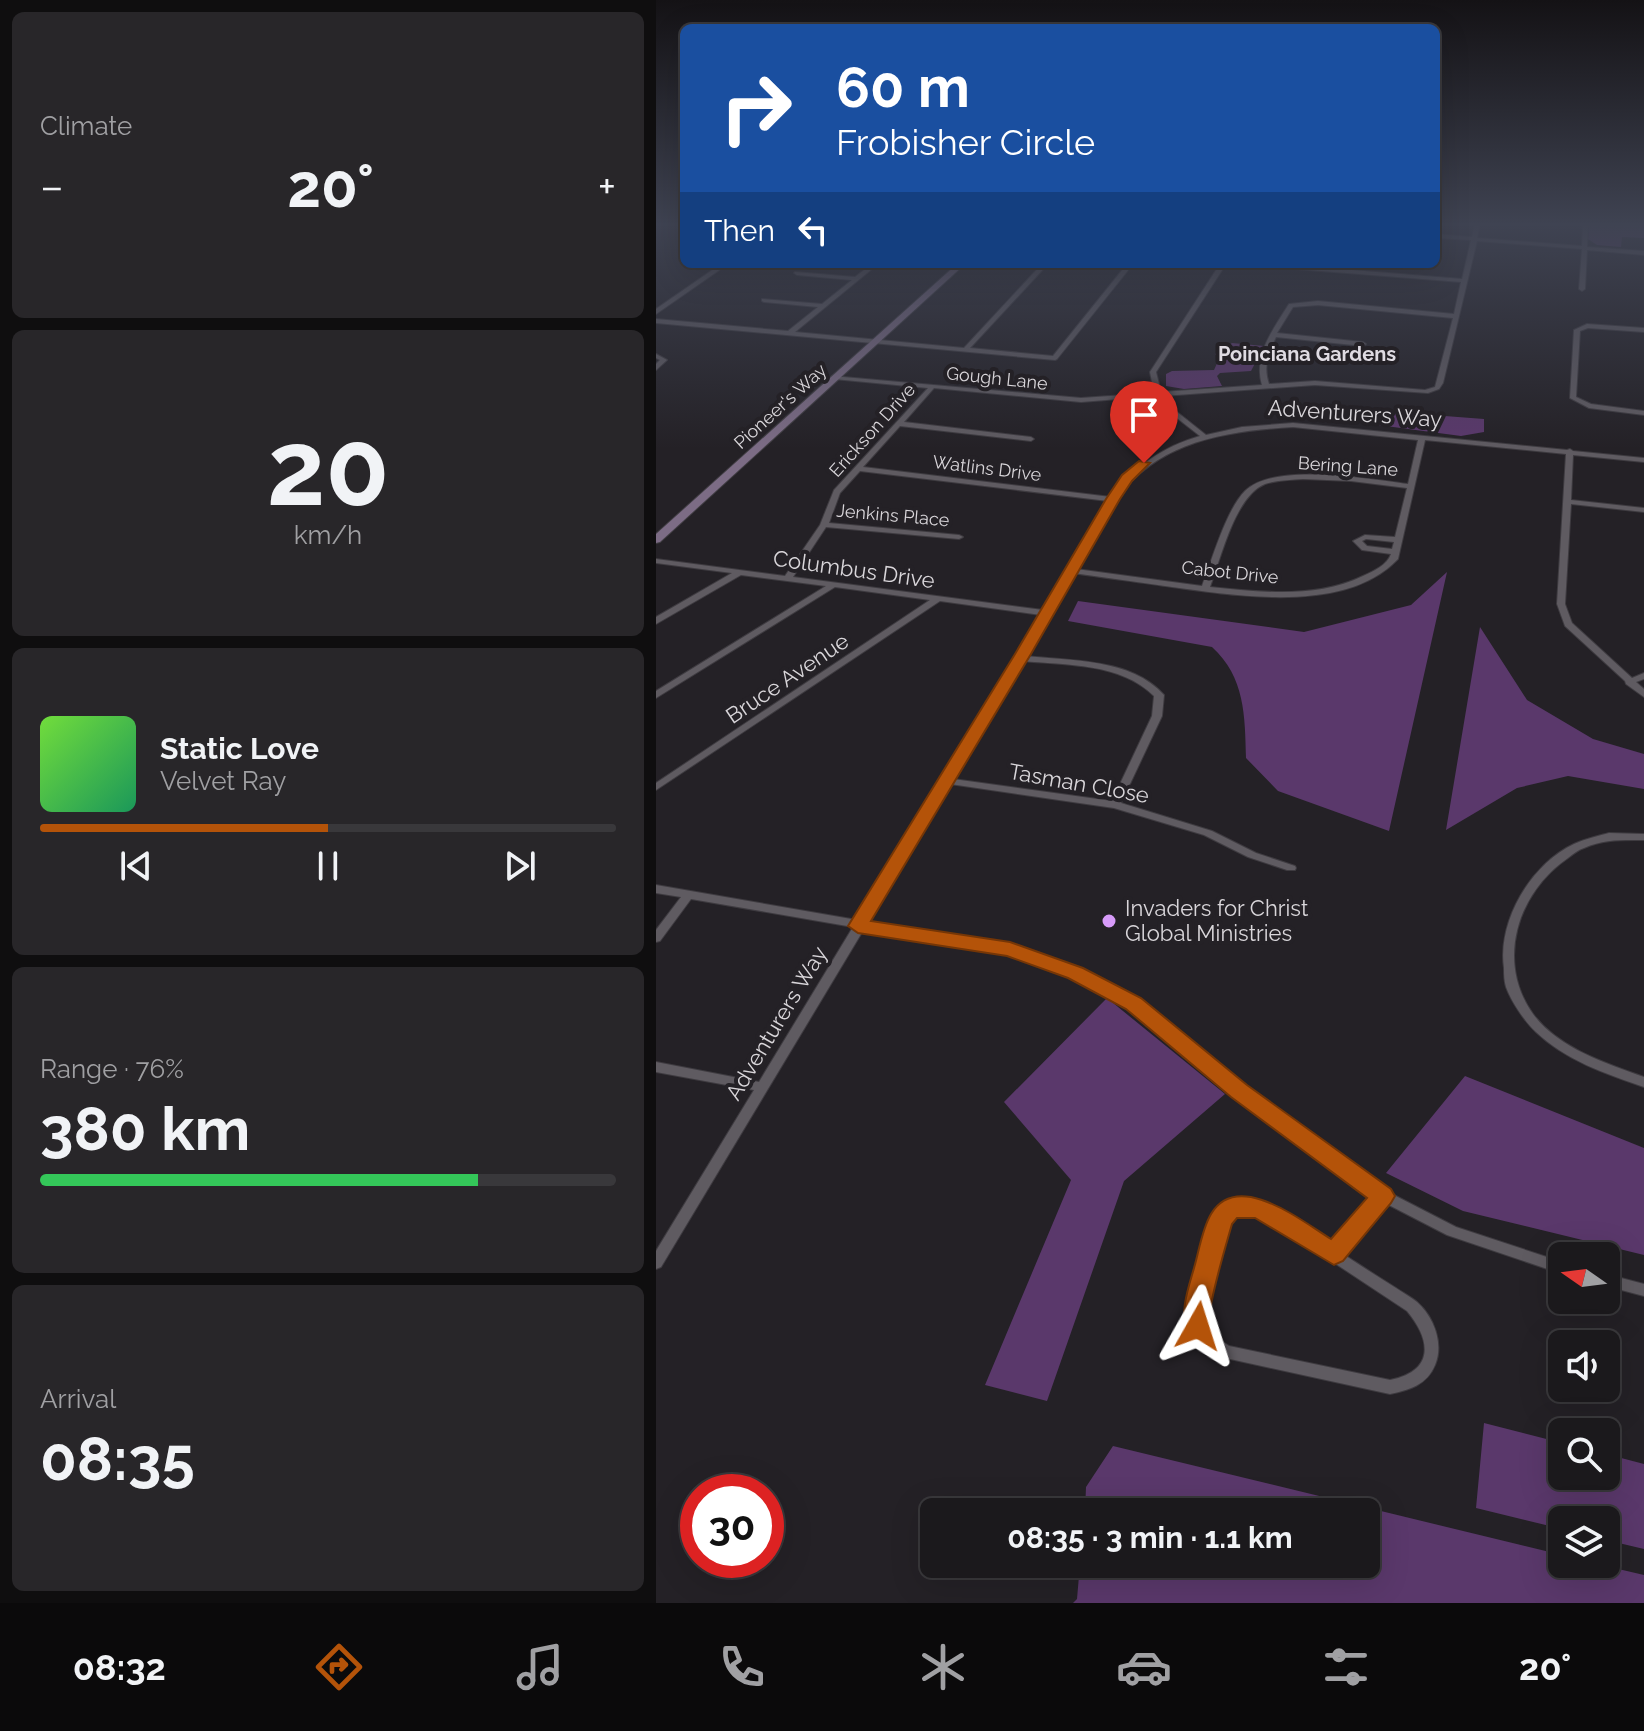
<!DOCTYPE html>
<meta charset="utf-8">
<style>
:root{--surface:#1b191c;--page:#282629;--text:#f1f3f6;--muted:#a0a0a3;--line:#39383b;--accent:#b45309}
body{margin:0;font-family:Raleway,sans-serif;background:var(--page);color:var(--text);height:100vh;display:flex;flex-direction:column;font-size:30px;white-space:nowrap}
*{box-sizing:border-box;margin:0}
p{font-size:26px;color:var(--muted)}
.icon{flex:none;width:44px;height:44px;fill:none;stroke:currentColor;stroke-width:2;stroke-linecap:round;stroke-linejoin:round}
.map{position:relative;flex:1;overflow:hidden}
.details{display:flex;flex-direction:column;gap:12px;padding:12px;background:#0f0e0f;width:656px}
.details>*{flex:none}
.banner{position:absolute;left:24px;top:24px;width:760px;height:244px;border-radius:12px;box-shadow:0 8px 32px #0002,0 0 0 2px var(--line);background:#1a4fa0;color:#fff;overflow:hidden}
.needle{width:52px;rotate:284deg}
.tools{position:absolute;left:892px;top:1242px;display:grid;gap:16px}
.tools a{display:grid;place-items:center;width:72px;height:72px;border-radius:12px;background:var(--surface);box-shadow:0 8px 32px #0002,0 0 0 2px var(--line);font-size:40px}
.speed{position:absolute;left:24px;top:1474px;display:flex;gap:16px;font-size:40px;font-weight:700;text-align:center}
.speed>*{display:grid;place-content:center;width:104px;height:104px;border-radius:50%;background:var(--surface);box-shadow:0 8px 32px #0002,0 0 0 2px var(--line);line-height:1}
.speed .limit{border:12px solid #d22;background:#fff;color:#111}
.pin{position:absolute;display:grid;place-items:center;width:68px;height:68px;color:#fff;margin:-82px -34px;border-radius:50% 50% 50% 0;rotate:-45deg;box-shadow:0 0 8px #0007}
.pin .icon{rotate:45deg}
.me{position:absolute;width:88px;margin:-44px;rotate:6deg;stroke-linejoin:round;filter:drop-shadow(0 0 6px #0008)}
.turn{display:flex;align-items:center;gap:28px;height:168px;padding:0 24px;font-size:36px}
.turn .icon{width:104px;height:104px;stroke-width:2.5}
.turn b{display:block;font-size:56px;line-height:68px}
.then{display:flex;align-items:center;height:76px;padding:0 24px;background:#0003;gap:16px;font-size:30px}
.big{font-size:60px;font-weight:700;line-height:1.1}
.details .widget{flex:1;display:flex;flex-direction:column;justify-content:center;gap:12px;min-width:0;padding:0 28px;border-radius:12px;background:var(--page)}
.details .dial{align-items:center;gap:0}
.dial b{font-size:104px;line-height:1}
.song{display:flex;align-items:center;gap:24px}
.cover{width:96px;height:96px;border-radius:12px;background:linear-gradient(135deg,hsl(100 70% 55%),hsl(150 70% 35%))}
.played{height:8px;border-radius:4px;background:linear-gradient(90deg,var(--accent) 50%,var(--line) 50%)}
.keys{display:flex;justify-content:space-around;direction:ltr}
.heat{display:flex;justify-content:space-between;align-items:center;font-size:44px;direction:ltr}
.charge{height:12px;border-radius:6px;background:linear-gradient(90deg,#34c759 76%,var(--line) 0)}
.trip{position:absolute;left:264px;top:1498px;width:460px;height:80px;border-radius:12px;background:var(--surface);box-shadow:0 8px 32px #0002,0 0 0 2px var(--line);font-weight:700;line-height:80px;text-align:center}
.tab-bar{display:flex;height:128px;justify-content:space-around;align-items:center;background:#0b0a0b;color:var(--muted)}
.tab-bar .icon{width:56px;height:56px}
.tab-bar .active{color:var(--accent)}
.tab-bar b{font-size:36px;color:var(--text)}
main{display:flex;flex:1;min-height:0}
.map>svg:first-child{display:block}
</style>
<main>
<section class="details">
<div class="widget"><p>Climate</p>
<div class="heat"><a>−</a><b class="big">20°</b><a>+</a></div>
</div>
<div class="widget dial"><b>20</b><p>km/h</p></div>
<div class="widget">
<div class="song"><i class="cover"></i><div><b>Static Love</b><p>Velvet Ray</p></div></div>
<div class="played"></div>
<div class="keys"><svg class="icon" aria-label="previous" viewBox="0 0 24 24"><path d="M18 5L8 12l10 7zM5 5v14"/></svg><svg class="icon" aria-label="pause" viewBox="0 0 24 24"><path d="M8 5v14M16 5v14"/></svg><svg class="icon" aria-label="next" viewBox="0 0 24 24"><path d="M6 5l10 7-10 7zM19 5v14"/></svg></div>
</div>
<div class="widget"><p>Range · 76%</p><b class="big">380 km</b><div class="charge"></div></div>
<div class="widget"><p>Arrival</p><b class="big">08:35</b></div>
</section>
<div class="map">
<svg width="988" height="1603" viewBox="0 0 988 1603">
<rect width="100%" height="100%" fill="#242126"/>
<path fill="#5a386b" d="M933 224H988V238L966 237 965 247 941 245 932 239Z
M576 343 608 346 595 371 564 373 561 376 566 386 528 389 510 386V374L516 371 558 370 563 359 559 354Z
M724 411 828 419V432L805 436 722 425Z
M791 572 733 831 622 791 590 758C589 716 589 677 556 647L412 621 422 601 648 632 755 605Z
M824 627 871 700 937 739 988 754V789L912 776 861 788 790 830Z
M451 998 569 1094 468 1181 391 1401 329 1385 415 1180 348 1102Z
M809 1076 988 1148V1255L807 1211 730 1173Z
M828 1423 906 1443V1476H950V1454L988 1464V1549L950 1540V1520H906V1529L820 1508Z
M457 1446 906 1555V1564H941L988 1575V1603H417L421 1599 424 1564H710V1512H429L430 1487Z"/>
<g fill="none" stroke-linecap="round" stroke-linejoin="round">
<g stroke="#3e3b40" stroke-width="2">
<path id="street" d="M819 224H824L821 238 926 246 927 224H932L931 247 988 251V255L931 250 929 289 926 291 923 289 926 249 821 241 787 383 783 389 772 393 659 385 507 396 516 408 550 435 586 427 637 423 911 450 914 449 917 451 988 458V462L917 455 915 500 988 508V512L915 504 909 604 916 623 976 678 988 673V679L980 682 988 689V697L970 684 969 681 909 626 901 604 910 454 769 440 742 559C690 614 583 596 516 587 483 582 450 578 417 573L369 656C415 661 475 658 508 695L506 716 465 803 556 831 600 853 639 866 640 868 639 870H631L592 857 548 835 458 808 294 784 212 922 354 946 423 970 481 1000 587 1088 732 1192 800 1227 906 1262V1274L791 1235 729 1203 687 1254C704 1265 722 1277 740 1288 747 1293 755 1297 761 1302 778 1317 788 1344 779 1365 771 1385 753 1390 734 1394L565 1357C552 1348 541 1340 537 1325 529 1297 541 1267 551 1241 555 1229 557 1217 567 1208 572 1203 582 1200 589 1200 619 1202 652 1231 676 1246L718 1197 579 1094 473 1006 415 976 353 954 208 929 5 1267 0 1269V1251L98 1090 0 1072V1062L103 1082 197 927 35 899 4 941 0 942V930L25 897 0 893V885L201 920 385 615 284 601 0 790V783L274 600 179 587 0 698V691L170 586 85 575 0 624V617L76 573 0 563V559L129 576 164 525 178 490 272 388 178 379 176 378V376L425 398 498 393 494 372 564 264H570L500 372 505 392 606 385C597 355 618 328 633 304L662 301 798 314 805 282 602 266 599 264H622L806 279 815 240 780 238V234L816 237ZM662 305 797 318 779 387 769 390 659 381 613 384C607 367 612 353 620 337L707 346 710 344 707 342 621 333 637 307ZM278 388 425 402 501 396 512 411 544 436C506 447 480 466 455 497L207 467 244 426 375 441 378 439 375 437 248 422ZM637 427 762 440 752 484C713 479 618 462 589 491 570 510 556 560 546 586L420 569C433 546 445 521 461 499 501 441 571 431 637 427ZM204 471 452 501 387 610 137 577 170 527 303 539 307 537 303 535 173 523 184 493ZM647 479 695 481 751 488 739 537 709 535 697 541 706 550 735 554C731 565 718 571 707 576 660 599 604 592 554 587 565 558 579 496 609 484 621 480 635 480 647 479ZM710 539 738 542 736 549 711 546 706 541ZM366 661C410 665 465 663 498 696L496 716 456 801 297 779ZM589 1212 609 1217 751 1311C776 1341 778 1371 734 1380L573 1346C564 1340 555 1335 551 1324 548 1314 548 1303 550 1292 552 1279 567 1222 577 1215 580 1213 586 1212 589 1212Z
M65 264H72L0 314V309Z
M216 264H222L139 332 308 348 386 264H392L314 348 397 356 471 264H477L401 359 399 360 0 323V319L132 331 162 307 108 302 106 301V299L166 304 196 280 141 275 138 273 139 272 199 277Z
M931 324 988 328V332L932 328 924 331 920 397 935 404 988 411V415L933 408 914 398 918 330Z
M0 354 11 360 0 370V364L4 360 0 358Z
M953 833 988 834V840C966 840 948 839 928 848 922 850 917 854 912 858 862 892 839 961 877 1014 902 1048 949 1063 988 1077V1087C950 1074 909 1060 880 1032 869 1022 855 1001 850 987 848 981 848 974 848 968 841 921 875 864 918 844 929 839 942 836 953 833Z
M950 1274 988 1284V1296L950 1286Z"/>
</g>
<g stroke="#3e3b40" stroke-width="2">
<path id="secondary" d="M301 264H309L4 542 0 543V534Z"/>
</g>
<use href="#street" fill="#5f5b61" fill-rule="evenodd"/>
<use href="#secondary" fill="#7c6c85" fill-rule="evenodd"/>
</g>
<linearGradient id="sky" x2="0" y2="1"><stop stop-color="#141215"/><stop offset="0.5" stop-color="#3f4352"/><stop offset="1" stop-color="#3f4352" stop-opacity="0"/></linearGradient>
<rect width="988" height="449" fill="url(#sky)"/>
<path fill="#b45309" stroke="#753606" stroke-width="2" d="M483 461 494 463 476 481 464 499 375 654 215 921 354 942 427 968 485 998 591 1085 735 1189 739 1196 735 1203 687 1261 678 1265 599 1218H581L576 1224C568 1252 559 1281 554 1310 553 1319 555 1325 551 1334L542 1338 532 1334C523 1313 532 1289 538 1268 543 1251 546 1229 555 1214 582 1169 647 1222 675 1239L711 1198 575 1097 470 1009 412 978 351 956 202 933 192 926 359 654 450 499 466 475Z"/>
<circle fill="#d79bf9" stroke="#242126" stroke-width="3" cx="453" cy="921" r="8"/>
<g text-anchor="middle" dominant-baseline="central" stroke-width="8" stroke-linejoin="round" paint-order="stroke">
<g font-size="18" fill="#d9d6da" stroke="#242126">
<text transform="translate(341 378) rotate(6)">Gough Lane</text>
<text transform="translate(124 406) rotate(-42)">Pioneer's Way</text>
<text transform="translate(216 430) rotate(-48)">Erickson Drive</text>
<text transform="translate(692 466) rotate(4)">Bering Lane</text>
<text transform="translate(331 468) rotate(7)">Watlins Drive</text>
<text transform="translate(237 515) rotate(5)">Jenkins Place</text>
<text transform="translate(574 572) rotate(6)">Cabot Drive</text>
</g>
<g font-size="20" font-weight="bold" fill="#dfdbe2" stroke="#242126">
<text x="651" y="354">Poinciana Gardens</text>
</g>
<g font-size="22" fill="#d9d6da" stroke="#242126">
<text transform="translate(699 413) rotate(4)">Adventurers Way</text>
<text transform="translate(198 569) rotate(8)">Columbus Drive</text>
<text transform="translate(131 678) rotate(-34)">Bruce Avenue</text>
<text transform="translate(423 783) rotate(10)">Tasman Close</text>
<text transform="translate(120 1023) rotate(-59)">Adventurers Way</text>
</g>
<g font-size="22" fill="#d9d6da" stroke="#242126" text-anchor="start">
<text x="469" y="908">Invaders for Christ<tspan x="469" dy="25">Global Ministries</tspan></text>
</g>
</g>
</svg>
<div class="tools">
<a><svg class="needle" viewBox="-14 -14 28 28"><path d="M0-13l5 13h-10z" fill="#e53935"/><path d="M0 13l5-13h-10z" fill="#a0a0a3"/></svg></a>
<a><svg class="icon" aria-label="sound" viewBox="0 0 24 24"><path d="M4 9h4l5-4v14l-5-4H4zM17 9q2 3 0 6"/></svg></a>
<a><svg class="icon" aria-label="search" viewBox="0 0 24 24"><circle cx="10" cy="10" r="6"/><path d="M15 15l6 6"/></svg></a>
<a><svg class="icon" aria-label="layers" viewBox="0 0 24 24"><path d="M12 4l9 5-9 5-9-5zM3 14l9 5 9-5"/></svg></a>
</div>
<div class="speed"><div class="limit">30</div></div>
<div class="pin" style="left:488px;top:463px;background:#d93025"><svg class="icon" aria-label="arrive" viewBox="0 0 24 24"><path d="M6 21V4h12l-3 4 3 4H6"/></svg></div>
<svg class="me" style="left:542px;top:1326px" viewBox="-20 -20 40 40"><path d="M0-17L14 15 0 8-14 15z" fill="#b45309" stroke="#fff" stroke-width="4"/></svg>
<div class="trip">08:35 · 3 min · 1.1 km</div>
<div class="banner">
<div class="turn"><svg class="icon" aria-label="right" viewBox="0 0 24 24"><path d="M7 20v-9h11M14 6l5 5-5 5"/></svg><div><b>60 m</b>Frobisher Circle</div></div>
<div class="then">Then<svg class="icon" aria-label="left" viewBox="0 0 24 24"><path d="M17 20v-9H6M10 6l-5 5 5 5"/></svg></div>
</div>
</div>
</main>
<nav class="tab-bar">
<b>08:32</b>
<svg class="icon active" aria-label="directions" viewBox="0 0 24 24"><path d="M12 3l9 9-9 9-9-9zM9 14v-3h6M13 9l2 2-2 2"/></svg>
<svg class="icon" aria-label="music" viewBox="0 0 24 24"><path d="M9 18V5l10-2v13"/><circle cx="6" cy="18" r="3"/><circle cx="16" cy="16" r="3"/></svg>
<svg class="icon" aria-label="phone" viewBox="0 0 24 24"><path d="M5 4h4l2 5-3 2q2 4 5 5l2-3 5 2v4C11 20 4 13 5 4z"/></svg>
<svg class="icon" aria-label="climate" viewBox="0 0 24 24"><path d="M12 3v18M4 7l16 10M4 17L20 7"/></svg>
<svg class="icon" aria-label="car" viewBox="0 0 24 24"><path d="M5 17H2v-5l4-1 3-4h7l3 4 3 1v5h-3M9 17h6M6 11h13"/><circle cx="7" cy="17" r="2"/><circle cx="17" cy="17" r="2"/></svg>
<svg class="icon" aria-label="filters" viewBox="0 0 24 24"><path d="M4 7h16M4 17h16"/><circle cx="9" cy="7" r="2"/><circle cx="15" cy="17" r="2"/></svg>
<b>20°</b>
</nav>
